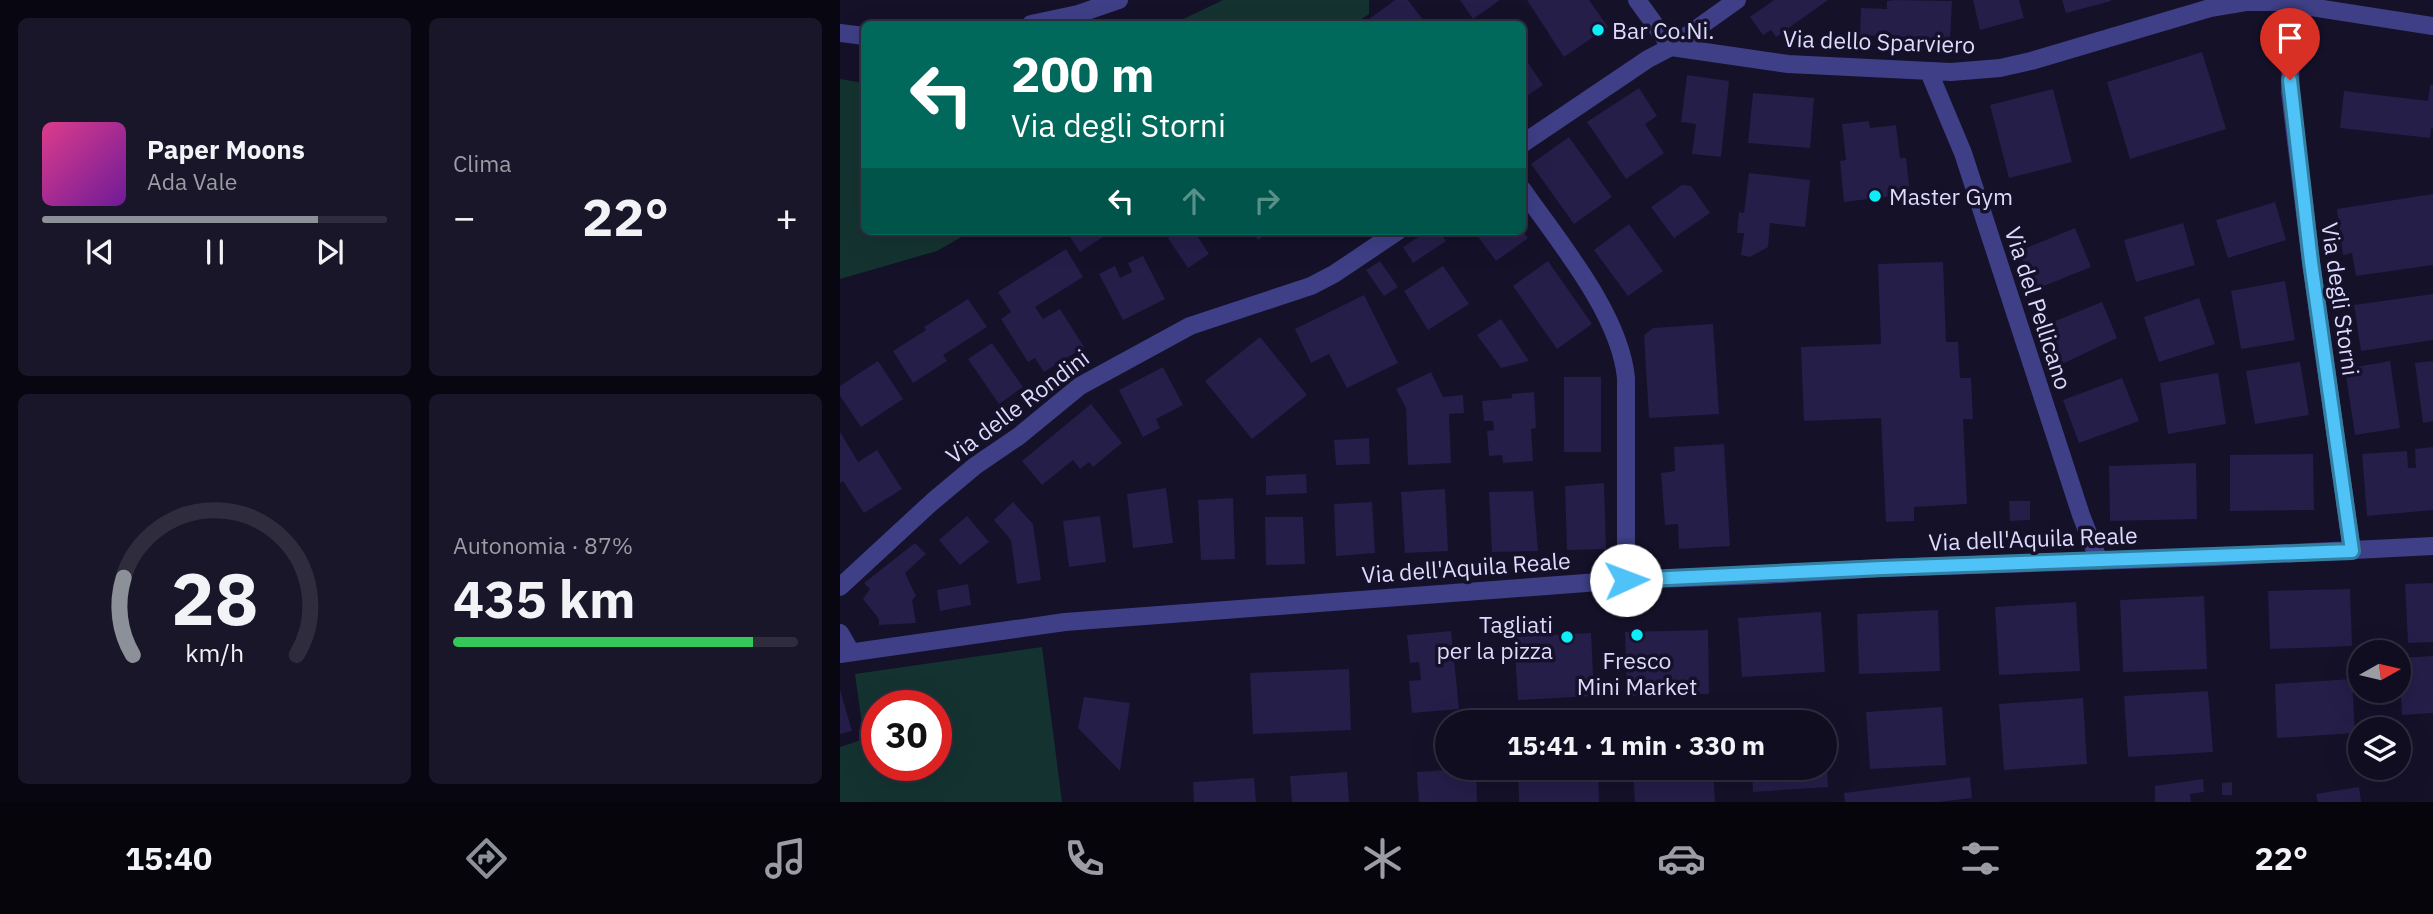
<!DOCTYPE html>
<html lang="it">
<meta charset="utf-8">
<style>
:root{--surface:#0f0d1f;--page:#181628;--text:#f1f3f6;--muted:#9b9ca4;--line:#2f2d3d;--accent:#8c9099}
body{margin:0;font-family:"IBM Plex Sans",sans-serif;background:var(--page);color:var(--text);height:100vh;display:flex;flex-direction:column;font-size:26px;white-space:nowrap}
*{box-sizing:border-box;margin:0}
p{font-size:23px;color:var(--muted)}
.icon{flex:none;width:38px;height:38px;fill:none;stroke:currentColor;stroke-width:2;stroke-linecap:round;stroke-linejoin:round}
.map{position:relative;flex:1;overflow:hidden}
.details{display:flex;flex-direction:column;gap:18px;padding:18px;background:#080711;width:840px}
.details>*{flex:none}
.hud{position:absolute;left:21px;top:21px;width:665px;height:214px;border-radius:10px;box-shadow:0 7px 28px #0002,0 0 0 2px var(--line);background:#00695c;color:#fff;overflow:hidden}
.needle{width:46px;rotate:82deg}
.controls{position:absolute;left:1508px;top:640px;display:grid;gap:14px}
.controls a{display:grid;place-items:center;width:63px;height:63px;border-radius:50%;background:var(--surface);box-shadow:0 7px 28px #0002,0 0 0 2px var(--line);font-size:35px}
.speed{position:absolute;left:21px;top:690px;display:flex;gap:14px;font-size:35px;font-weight:700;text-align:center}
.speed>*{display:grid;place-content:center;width:91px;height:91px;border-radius:50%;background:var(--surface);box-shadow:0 7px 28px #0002,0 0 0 2px var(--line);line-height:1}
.speed .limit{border:10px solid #d22;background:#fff;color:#111}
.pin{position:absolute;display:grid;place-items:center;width:60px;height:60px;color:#fff;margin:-72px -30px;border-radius:50% 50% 50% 0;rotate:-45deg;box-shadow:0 0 7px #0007}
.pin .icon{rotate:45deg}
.me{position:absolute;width:77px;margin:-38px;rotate:88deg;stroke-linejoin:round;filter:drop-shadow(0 0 5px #0008)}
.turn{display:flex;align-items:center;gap:24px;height:147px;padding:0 35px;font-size:32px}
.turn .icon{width:91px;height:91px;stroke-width:2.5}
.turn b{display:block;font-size:49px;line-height:60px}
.lanes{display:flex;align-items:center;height:66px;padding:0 35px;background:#0003;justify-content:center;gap:35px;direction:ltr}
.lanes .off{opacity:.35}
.big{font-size:52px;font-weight:700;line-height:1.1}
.details .tile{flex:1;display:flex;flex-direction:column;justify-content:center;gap:10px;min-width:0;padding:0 24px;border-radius:10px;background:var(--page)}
.details .dial{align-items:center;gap:0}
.dial svg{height:182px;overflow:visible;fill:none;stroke:var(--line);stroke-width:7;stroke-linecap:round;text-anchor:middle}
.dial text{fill:var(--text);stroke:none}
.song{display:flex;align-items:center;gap:21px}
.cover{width:84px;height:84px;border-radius:10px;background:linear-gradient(135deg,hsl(330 70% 55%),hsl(280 70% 35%))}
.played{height:7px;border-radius:4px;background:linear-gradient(90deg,var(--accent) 80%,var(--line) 80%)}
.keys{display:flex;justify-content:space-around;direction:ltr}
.heat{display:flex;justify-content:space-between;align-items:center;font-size:38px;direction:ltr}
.charge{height:10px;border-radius:5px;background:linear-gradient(90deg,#34c759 87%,var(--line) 0)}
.details .tiles{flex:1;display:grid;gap:18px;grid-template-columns:repeat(2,1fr)}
.trip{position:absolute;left:595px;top:710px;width:402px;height:70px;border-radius:35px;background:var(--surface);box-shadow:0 7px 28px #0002,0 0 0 2px var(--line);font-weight:700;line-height:70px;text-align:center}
.menu{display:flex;height:112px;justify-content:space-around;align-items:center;background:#06050c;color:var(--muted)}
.menu .icon{width:49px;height:49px}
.menu .on{color:var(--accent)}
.menu b{font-size:32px;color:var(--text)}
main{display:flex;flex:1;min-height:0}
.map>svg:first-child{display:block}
</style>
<main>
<section class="details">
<div class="tiles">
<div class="tile">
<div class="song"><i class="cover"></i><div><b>Paper Moons</b><p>Ada Vale</p></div></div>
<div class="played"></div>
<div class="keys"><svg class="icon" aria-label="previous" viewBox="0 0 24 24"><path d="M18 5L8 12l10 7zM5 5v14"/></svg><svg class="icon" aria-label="pause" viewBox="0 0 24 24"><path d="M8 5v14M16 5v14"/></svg><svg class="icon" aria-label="next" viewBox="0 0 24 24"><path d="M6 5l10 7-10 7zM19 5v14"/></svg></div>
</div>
<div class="tile"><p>Clima</p>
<div class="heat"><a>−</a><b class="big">22°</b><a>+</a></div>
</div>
<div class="tile dial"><svg viewBox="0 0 100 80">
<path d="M14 69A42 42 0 1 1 86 69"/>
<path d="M14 69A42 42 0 0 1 10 35" stroke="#8c9099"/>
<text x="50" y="56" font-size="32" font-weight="700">28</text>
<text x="50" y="72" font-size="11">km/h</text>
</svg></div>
<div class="tile"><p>Autonomia · 87%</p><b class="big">435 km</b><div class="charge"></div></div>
</div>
</section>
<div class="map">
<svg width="1593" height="802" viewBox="0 0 1593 802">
<rect width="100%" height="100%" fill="#141129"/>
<path fill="#143330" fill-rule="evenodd" d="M383 0H529V14L514 24H333Z
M0 79 24 83V231H132L97 251 0 279Z
M202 647 222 802H0V747L24 739 15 674ZM96 705V765H37V705Z"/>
<path fill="#241e49" d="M555 0H568L586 24H522Z
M620 0H660L633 19Z
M687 0H749L768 27 724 57Z
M934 0H988L936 37 931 30 923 35 910 17Z
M1055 0 1112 1 1110 39 1020 35 1021 8 1047 9V1Z
M1133 0H1179L1184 18 1140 30Z
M1222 0H1271V1L1226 13Z
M1362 52 1386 129 1290 159 1267 82Z
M682 54 703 85 682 99Z
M847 75 889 81 881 157 852 154 856 124 841 122Z
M1590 85H1593V129L1591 128 1590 138 1500 128 1504 91 1588 101Z
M799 88 817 116 805 124 824 153 786 179 747 122Z
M1213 89 1232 162 1169 178 1150 105Z
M913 93 974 98 970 148 908 143Z
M1029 121 1030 128 1056 125 1060 158H1066L1070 194 1004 202 1000 161 1006 160 1002 124Z
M729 137 772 197 734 224 691 164Z
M909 173 970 180 965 227 930 223 928 247 910 257 901 255 904 233H897L899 212 904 213Z
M842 185 851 186 870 213 834 238 811 207Z
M1593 194V265L1516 276 1512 253 1503 255 1497 209Z
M1435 202 1446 240 1388 258 1376 220Z
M1343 223 1355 265 1296 282 1284 240Z
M789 224 823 271 788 296 754 250Z
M1235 228 1251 267 1194 290 1179 251Z
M226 231H272L240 252Z
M338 231H354L369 254 348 268 328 238Z
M413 231H431L418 240Z
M588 231H599L606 241 573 263 563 247Z
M634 231H683L688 238 656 261Z
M226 249 243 277 195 307 203 319 220 309 244 347 204 372 195 358 188 362 161 319 171 312 158 292Z
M303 256 325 299 283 320 259 274 275 266 280 278 292 272 288 263Z
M540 261 558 287 544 296 526 270Z
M708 261 752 324 717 349 673 286Z
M1103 262 1106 342H1118L1120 378H1131L1133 419H1123L1127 504 1074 507V521L1046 522 1041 418 964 421 961 347 1041 344 1038 264Z
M603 266 629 304 588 330 564 291Z
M1445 281 1455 340 1401 349 1391 291Z
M1593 294V340L1521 351 1514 305Z
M524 295 558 363 507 388 489 354 471 363 455 329Z
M1359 298 1375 344 1319 362 1304 317Z
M128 299 147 327 103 355 107 361 73 383 53 351 86 330 84 327Z
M1262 302 1277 338 1218 366 1203 326Z
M661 319 689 361 661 368 637 335Z
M873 324 879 414 809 418 804 335 813 328Z
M420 337 467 395 412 439 365 381Z
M152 343 183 387 159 404 128 359Z
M38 361 63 399 21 427 0 396V386Z
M1550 361 1560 428 1515 435 1505 369Z
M1593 361V421L1583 423 1575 363Z
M1460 362 1469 415 1415 424 1406 371Z
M323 367 343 405 316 419 320 428 303 437 279 390Z
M591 372 603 397 623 395 624 413 609 414 611 463 568 465 566 408 556 389Z
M1378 373 1386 424 1328 434 1320 383Z
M724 377H761V452H724Z
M1282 378 1299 421 1239 443 1223 400Z
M694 392 696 428 691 429 693 461 663 463 662 455 649 456 647 431 654 430 653 421H644L642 401 672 398V394Z
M251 404 282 443 253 467 249 462 240 469 233 460 202 485 182 461Z
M0 432 18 462 37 450 62 489 24 513 3 481 0 483Z
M529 438 530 464 496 465 494 440Z
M884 444 890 546 839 549 838 524 825 525 821 473 835 471 834 447Z
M1593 447V510L1527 516 1522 454 1567 451 1568 468H1576L1575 449Z
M1473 454 1474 510 1390 511V455Z
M1356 463 1357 519 1270 521 1269 466Z
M466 474 467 493 426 495V476Z
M764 483 766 549 727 550 725 486Z
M326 488 333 543 293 548 287 494Z
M605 489 608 551 565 553 561 492Z
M693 491 698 551 652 552 649 492Z
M393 498 395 559 361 560 358 500Z
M1169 501H1190V520L1170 521Z
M173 502 193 524 201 580 177 584 171 540 154 520Z
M532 502 535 553 496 556 494 504Z
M127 516 149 542 120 565 99 540Z
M260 516 266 562 229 567 223 521Z
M425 517H463L465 564 426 565Z
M75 543 86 554 65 573 76 596 72 600 76 623 39 625V619L23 599 30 589 24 583Z
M1593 583V642L1568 643 1565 584Z
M128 584 131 605 100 611 97 590Z
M1510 589 1512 646 1430 649 1428 591Z
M1364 596 1367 669 1283 672 1280 600Z
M1236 602 1240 671 1159 675 1155 607Z
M1098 610 1100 671 1019 674 1017 614Z
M981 612 985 672 902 677 898 618Z
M868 630 869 694 787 696 785 632Z
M611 631 619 709 572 713 569 681 581 680 579 662 570 663 567 635Z
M751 633 754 696 678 700 674 637Z
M1593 656V713L1562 715 1559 658Z
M509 669 511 730 413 734 410 673Z
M1512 679 1515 733 1437 738 1435 684Z
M0 690 12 731 0 734Z
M1368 691 1373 752 1288 757 1284 696Z
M244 697 290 703 280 771 238 728Z
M1243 698 1247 764 1164 770 1159 704Z
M1102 707 1106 765 1030 769 1026 712Z
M636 768 637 802H579L577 772Z
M678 768H758L759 802H679Z
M793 768H873L875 802H795Z
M912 768H987L988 787 913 792Z
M507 772 509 802H452L450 776Z
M1130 777 1132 798 1099 802H1005L1004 793Z
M414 778 416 802H354L353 782Z
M1363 779 1364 792 1350 794 1351 802H1315V786Z
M1392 782V795H1382V783Z
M1519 787 1521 802H1478L1476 794Z"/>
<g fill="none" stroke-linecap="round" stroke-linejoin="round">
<path stroke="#3e3f86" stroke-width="18" d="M797 0 831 47 948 64 1111 72 1160 68 1191 61 1370 8 1406 2H1438L1593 26
M1462 0 1451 43 1450 92 1471 262 1512 551
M191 24 238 14 279 0
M0 33 24 36
M1089 72 1123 153 1241 515 1259 561
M682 144 808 59 831 47 897 0
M682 189C719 242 780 314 786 378V580
M0 587 92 502 135 466 179 436 240 386 350 326 471 286 494 274 558 231
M0 633 11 652
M0 654 225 622 786 580 923 575 1042 568 1374 557 1593 546"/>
</g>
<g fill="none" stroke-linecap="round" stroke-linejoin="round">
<g stroke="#337fa1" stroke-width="18">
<path id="route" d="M786 580 1042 568 1512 551 1471 262 1450 80"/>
</g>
<use href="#route" stroke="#4fc3f7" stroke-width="12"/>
</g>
<g fill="#0decf7" stroke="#141129" stroke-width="2.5">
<circle cx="758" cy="30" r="7"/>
<circle cx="1035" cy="196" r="7"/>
<circle cx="797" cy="635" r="7"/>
<circle cx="727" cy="637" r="7"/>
</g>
<g text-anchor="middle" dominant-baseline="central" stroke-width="7" stroke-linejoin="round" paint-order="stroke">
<g font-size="23" fill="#dddafe" stroke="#141129" text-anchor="start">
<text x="772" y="30">Bar Co.Ni.</text>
<text x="1049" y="196">Master Gym</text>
<text x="713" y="624" text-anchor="end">Tagliati<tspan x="713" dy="26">per la pizza</tspan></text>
<text x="797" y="660" text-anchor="middle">Fresco<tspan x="797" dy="26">Mini Market</tspan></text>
</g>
<g font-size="23" fill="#dddafe" stroke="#141129">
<text transform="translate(1039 41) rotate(2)">Via dello Sparviero</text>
<text transform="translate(1501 299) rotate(82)">Via degli Storni</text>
<text transform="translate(1199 308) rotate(72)">Via del Pellicano</text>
<text transform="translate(177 406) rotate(-37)">Via delle Rondini</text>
<text transform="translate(1193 538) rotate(-2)">Via dell'Aquila Reale</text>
<text transform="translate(626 567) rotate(-4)">Via dell'Aquila Reale</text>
</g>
</g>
</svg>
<div class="controls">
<a><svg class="needle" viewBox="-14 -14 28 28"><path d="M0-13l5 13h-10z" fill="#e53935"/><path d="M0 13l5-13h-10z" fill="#9b9ca4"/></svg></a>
<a><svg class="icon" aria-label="layers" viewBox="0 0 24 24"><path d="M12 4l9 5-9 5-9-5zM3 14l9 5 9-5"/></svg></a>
</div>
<div class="speed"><div class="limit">30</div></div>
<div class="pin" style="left:1450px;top:80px;background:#d93025"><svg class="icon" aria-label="arrive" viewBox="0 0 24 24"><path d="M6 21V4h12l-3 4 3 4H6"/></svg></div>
<svg class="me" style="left:786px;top:580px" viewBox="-20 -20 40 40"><circle r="19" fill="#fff"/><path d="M0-13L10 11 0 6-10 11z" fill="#4fc3f7"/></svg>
<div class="trip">15:41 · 1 min · 330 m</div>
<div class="hud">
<div class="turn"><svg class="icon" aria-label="left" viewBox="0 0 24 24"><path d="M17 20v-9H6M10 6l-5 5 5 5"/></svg><div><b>200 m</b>Via degli Storni</div></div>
<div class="lanes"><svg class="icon" aria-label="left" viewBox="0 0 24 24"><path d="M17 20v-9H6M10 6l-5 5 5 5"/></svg><svg class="icon off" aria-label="ahead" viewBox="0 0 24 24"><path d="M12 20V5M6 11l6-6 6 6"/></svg><svg class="icon off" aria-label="right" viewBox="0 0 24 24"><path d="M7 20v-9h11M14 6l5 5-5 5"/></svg></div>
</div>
</div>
</main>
<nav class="menu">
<b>15:40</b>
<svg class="icon on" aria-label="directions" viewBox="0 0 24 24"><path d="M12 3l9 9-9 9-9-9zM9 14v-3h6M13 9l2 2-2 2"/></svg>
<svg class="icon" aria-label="music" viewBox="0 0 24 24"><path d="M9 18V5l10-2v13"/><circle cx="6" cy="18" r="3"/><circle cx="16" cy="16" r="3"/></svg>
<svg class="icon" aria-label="phone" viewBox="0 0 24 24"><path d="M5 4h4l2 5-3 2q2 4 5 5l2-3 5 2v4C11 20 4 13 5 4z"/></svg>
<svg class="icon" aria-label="climate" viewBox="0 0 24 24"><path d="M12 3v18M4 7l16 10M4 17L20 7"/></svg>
<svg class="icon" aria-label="car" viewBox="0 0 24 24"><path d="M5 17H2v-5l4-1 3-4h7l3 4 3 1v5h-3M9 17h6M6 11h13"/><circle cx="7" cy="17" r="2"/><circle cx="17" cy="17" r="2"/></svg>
<svg class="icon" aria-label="filters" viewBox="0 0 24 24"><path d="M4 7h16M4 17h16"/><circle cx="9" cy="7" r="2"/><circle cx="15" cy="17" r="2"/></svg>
<b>22°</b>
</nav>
